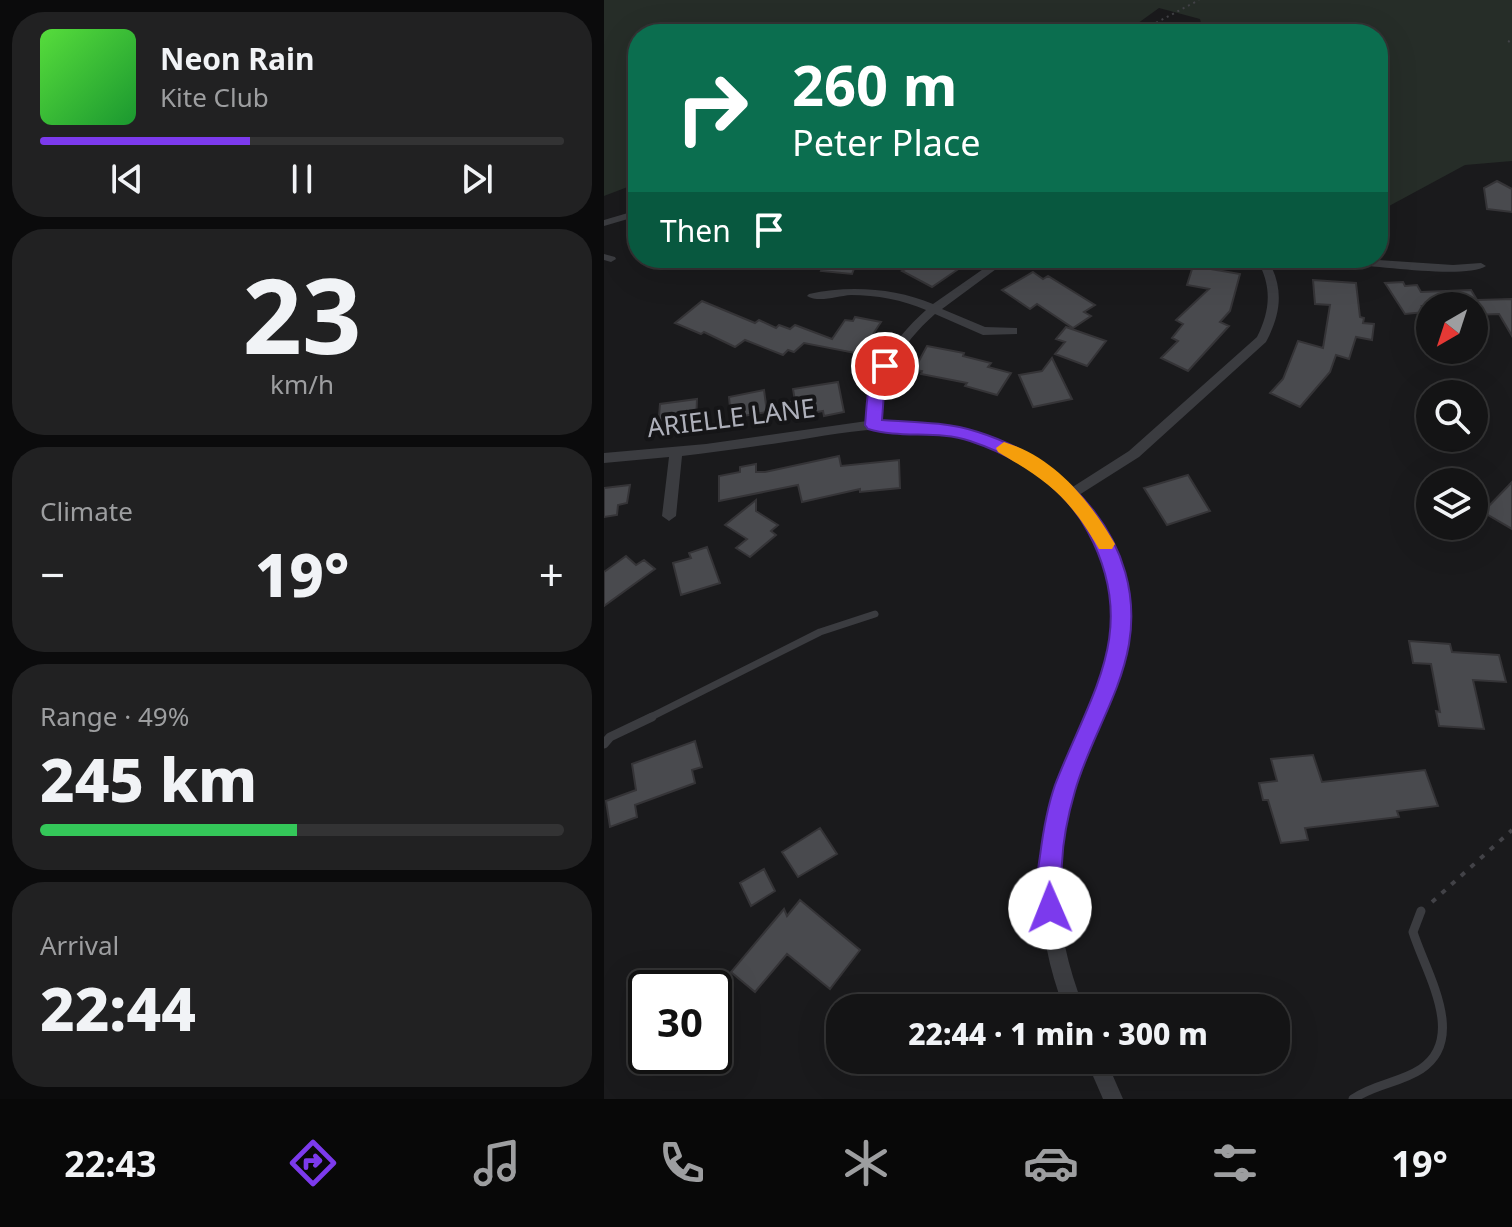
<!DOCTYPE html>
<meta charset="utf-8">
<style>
:root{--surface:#141415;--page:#212122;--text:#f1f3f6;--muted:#9d9ea0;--line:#333334;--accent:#7c3aed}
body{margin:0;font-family:"Noto Sans",sans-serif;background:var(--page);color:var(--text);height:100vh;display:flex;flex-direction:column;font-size:30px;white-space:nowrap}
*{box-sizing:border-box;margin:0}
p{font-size:26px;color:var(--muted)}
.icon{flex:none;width:44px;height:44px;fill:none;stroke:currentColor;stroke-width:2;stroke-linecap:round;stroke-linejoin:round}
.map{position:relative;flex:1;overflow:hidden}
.side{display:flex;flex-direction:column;gap:12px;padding:12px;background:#0b0b0c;width:604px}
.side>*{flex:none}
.hud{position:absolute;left:24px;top:24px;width:760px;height:244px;border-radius:32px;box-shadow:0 8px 32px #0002,0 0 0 2px var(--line);background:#0b6e4f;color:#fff;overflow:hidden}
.needle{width:52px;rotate:219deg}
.fabs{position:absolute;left:812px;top:292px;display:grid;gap:16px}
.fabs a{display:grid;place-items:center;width:72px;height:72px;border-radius:50%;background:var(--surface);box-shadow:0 8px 32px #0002,0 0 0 2px var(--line);font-size:40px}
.speed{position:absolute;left:24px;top:970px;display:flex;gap:16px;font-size:40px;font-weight:700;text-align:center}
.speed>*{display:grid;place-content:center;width:104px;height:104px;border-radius:50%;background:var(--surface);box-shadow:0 8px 32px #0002,0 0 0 2px var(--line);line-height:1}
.speed .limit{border:4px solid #111;border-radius:12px;background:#fff;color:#111}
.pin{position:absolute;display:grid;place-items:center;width:68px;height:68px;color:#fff;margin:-34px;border:4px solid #fff;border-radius:50%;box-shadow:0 2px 8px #0007}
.me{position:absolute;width:88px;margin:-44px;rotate:359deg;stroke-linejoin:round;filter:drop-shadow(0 0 6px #0008)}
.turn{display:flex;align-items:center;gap:28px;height:168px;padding:0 32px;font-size:36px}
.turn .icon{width:104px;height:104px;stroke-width:2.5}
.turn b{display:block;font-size:56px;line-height:68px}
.then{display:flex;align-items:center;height:76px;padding:0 32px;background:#0003;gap:16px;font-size:30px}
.big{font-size:60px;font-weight:800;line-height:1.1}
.side .tile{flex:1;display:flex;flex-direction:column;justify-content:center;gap:12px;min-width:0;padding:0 28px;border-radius:32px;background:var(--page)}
.side .dial{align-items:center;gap:0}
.dial b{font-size:104px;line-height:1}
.song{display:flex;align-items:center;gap:24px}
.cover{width:96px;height:96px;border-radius:12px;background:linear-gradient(135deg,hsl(110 70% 55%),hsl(130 70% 35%))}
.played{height:8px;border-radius:4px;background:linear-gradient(90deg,var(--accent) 40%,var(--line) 40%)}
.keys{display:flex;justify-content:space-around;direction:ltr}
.heat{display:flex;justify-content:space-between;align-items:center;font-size:44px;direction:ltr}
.charge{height:12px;border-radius:6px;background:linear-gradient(90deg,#34c759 49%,var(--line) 0)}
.trip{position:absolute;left:222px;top:994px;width:464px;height:80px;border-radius:32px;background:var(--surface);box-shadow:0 8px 32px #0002,0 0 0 2px var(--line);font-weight:800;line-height:80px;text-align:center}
.tab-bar{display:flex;height:128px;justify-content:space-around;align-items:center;background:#080808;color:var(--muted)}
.tab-bar .icon{width:56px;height:56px}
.tab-bar .on{color:var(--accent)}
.tab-bar b{font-size:36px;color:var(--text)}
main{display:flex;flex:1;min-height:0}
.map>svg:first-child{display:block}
</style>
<main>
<section class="side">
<div class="tile">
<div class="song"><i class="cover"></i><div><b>Neon Rain</b><p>Kite Club</p></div></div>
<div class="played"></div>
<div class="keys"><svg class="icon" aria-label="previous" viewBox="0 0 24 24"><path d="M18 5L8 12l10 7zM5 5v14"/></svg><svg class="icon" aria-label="pause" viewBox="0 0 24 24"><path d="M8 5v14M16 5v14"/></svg><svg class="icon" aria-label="next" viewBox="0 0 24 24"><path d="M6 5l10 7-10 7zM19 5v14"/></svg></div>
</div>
<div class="tile dial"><b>23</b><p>km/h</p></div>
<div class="tile"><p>Climate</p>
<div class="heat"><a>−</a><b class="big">19°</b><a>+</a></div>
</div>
<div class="tile"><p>Range · 49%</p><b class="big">245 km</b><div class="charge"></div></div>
<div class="tile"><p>Arrival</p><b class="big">22:44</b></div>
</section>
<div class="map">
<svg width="908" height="1099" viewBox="0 0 908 1099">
<rect width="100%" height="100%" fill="#1a1a1c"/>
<path fill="#262d28" d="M0 0H908V161L861 165 774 212V34H600L596 19 555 8 519 34H34V183L0 196Z"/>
<path fill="#494a4e" stroke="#353437" stroke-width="2" d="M893 181 908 189V212L883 209 880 188Z
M223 258H254L248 274 217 271Z
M292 258H360L347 267 353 270 328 287 298 271 307 266Z
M589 266 636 274 626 311 616 322 625 326 584 371 557 358 574 341 568 338 579 324 572 320 605 289 583 285Z
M429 272 439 279 444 276 491 305 480 312 487 316 469 328 433 304 426 309 398 290Z
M709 280 752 283 756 317 760 318 759 323 770 324 768 340 752 337 745 359 732 355 726 372 696 407 666 393 679 379 694 341 719 348 726 305 711 304Z
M799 282 801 286 813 285 817 292 867 290 873 300 908 299V336L895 314 870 315V306H818L822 312 801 314 781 283Z
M98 301 151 323 155 320 172 328 175 325 186 329 191 325 228 339 241 320 249 321 251 317 277 322 256 354 200 343 190 352 184 350 179 355 141 340 131 347 100 332 97 334 71 323Z
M462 327 502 341 483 366 451 354 461 342 452 339Z
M323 346 360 353 359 356 387 363 384 367 407 373 393 395 361 386 363 383 317 374 318 371 310 370Z
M448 358 468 399 429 407 415 375 438 371Z
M234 382 240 412 220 416 219 411 182 418 180 403 191 401 189 389Z
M160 390 163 412 127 418 125 397Z
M93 399 92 424 54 429 56 404Z
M235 456 237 466 295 460 296 488 256 492V489L198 502 194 485 115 501V476L136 472V467L152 464V472H161Z
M584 475 606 511 563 525 540 488Z
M908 482V529L879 512Z
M26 485 23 503 14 505 13 515 0 517V488Z
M152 500V511L174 525 167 531 172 535 146 557 132 548 143 539 121 525Z
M103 547 116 583 77 595 69 563 87 558 85 553Z
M22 556 32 565 40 560 51 569 0 606V572Z
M805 641 846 644 848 652 895 655 902 682 869 680 880 729 835 726 832 711 836 712 827 664 809 663Z
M91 741 98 767 88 770 91 783 31 805 33 817 6 827 2 801 32 790 28 764Z
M709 755 718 782 821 770 834 806 793 811 795 817 701 828 704 840 677 843 664 800H659L655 783 673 781 667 759Z
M216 828 233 854 194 877 178 852Z
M160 869 171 891 147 906 136 883Z
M196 900 256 950 226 989 183 954 151 992 127 972 180 909 183 916Z"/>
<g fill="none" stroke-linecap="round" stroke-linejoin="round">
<path stroke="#424247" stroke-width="2" stroke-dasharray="2 4" stroke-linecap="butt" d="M531 34 595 0
M904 41 908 43"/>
<path stroke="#424247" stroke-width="4" stroke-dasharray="5 8" stroke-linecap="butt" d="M828 902 908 830"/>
<path stroke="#3b3c40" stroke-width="7" d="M43 719 216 632 271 614"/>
<path stroke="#3b3c40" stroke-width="9" d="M0 744 6 737 48 717
M749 1099C770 1084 796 1083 817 1069 864 1038 821 971 809 932L817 911"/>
<path fill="#3b3c40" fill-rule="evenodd" d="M34 210V216L0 226V220Z
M0 254 11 257 12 259 7 262 0 260Z
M93 258H104L107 262 102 265Z
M395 258H407L338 309 381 327 413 328V334L379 335 331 314C295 346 282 373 276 421 346 420 414 440 467 488L525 451 653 337C667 309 668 285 652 258H662L665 262 744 258 849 265 877 263 882 266C862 279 773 266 744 264 719 263 693 267 668 268 680 294 675 317 662 342L535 457 475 495C492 513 504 535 513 557 550 656 480 732 460 824 446 885 457 950 480 1008H460C432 935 427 857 456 783 470 746 492 710 501 670 509 640 514 605 505 574 479 483 386 432 295 429 257 428 218 436 181 442 147 447 112 452 78 456L72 516 65 521 58 516 65 457 0 463V453L102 444 263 421C270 373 285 343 322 310 299 300 272 295 247 295 233 296 215 303 203 296L205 294C245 285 291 288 329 304Z
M482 1060H502L519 1099H499Z"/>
</g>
<path fill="#7c3aed" stroke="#51269a" stroke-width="2" d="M281 360 289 366 280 393 278 420C310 422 343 422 374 432 464 460 542 543 525 644 516 696 485 741 471 791 464 815 459 838 458 863 456 880 462 900 455 917L446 920 438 917C431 900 433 874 436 856 439 832 443 808 451 785 486 694 537 630 484 532 461 487 414 457 366 441 333 430 297 439 264 429L261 425C263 407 262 369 281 360Z"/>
<path fill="#f59e0b" d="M400 442C449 457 483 497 508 539L511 544 508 549H495C465 497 445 482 394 452L392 448Z"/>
<g text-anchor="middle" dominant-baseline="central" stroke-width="8" stroke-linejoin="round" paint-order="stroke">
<g font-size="26" fill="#aeb0ba" stroke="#151517">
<text transform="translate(127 417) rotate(-7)">ARIELLE LANE</text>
</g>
</g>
</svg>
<div class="fabs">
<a><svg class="needle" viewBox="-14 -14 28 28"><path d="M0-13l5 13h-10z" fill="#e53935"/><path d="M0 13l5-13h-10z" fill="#9d9ea0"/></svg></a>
<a><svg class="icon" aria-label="search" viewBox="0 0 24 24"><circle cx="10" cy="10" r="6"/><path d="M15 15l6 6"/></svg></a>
<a><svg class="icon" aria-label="layers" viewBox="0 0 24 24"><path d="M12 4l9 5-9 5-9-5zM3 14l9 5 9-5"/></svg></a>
</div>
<div class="speed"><div class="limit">30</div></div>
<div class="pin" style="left:281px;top:366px;background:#d93025"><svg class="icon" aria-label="arrive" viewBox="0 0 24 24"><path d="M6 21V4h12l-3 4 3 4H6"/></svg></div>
<svg class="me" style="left:446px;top:908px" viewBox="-20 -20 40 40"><circle r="19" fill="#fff"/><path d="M0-13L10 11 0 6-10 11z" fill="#7c3aed"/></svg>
<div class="trip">22:44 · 1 min · 300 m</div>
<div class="hud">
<div class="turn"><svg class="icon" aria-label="right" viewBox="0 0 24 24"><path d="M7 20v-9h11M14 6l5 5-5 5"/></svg><div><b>260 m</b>Peter Place</div></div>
<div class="then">Then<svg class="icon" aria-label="arrive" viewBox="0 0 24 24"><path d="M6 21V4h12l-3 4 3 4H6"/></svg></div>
</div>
</div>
</main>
<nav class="tab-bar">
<b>22:43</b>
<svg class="icon on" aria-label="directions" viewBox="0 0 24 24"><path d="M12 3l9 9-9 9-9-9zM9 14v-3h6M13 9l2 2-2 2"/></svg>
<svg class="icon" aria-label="music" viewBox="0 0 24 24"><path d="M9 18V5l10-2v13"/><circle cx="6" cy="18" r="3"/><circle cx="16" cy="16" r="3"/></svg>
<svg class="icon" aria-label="phone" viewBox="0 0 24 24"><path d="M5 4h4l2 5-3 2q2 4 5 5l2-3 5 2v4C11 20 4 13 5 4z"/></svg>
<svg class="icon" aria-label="climate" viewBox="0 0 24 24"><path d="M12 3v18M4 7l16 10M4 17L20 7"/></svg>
<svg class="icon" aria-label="car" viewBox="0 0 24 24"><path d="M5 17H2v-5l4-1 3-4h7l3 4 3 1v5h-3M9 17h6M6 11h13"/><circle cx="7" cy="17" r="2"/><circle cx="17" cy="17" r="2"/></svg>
<svg class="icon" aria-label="filters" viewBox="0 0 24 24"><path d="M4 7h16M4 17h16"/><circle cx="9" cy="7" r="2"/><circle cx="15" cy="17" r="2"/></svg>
<b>19°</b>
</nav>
